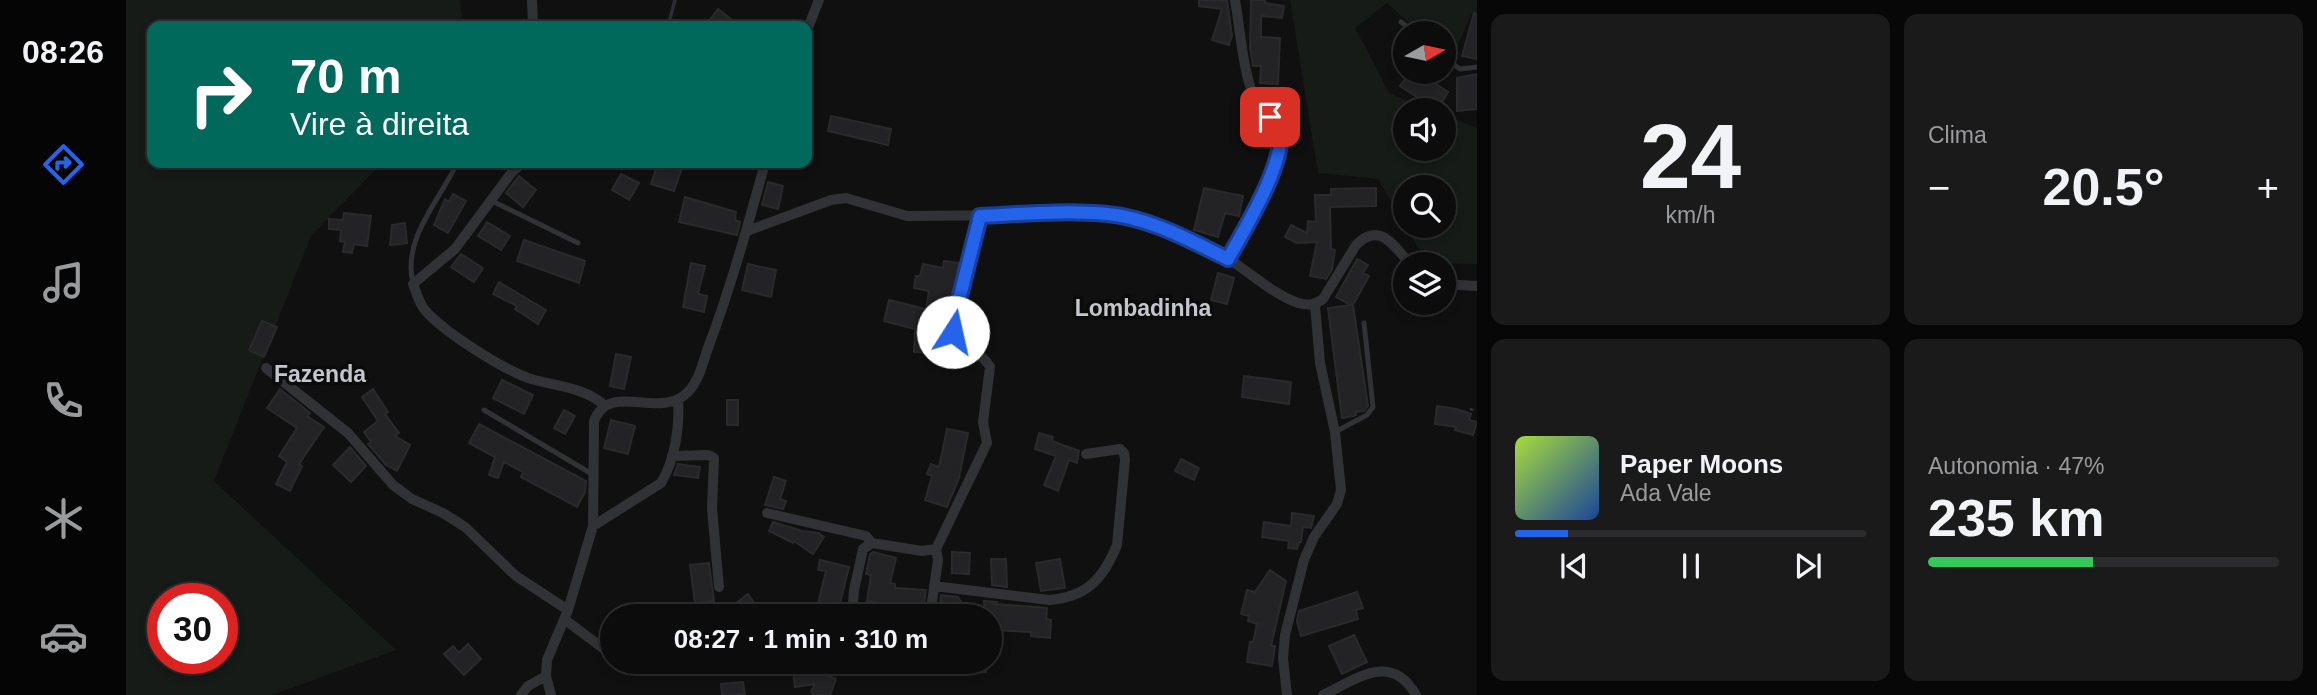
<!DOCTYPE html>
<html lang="pt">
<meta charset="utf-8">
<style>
:root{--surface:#0c0c0d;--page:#1a1a1b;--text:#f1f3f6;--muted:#9a9b9d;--line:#2c2c2e;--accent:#2563eb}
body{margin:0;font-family:Helvetica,sans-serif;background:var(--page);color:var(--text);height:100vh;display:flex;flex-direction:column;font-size:26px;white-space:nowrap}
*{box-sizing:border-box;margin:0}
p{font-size:23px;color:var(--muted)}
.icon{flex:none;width:38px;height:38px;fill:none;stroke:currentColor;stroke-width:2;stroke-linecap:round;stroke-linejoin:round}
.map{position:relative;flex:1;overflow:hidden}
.details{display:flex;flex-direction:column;gap:14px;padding:14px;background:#070707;width:840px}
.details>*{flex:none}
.guide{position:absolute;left:21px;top:21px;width:665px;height:147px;border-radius:14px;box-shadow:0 4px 10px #0003,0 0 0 2px var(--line);background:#00695c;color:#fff;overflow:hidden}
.needle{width:46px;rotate:81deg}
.buttons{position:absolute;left:1267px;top:21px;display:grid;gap:14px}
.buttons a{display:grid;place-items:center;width:63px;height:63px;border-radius:50%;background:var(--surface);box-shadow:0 4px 10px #0003,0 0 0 2px var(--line);font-size:35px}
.speed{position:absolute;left:21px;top:583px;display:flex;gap:14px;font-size:35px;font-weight:700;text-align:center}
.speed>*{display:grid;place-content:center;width:91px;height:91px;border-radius:50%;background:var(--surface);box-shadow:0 4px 10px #0003,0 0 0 2px var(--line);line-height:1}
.speed .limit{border:10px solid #d22;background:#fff;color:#111}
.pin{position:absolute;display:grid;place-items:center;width:60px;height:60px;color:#fff;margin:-30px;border-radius:14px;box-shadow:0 4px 10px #0006}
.me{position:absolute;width:77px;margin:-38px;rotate:10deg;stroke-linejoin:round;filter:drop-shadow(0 0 5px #0008)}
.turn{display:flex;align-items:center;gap:24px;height:147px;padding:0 28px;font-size:32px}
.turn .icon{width:91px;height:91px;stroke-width:2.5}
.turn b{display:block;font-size:49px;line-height:60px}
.big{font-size:52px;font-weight:700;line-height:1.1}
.details .card{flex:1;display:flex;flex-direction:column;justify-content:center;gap:10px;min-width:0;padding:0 24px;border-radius:14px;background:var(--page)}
.details .dial{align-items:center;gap:0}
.dial b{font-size:91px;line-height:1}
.song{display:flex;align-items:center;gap:21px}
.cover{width:84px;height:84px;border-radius:10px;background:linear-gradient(135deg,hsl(80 70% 55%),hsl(220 70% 35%))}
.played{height:7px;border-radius:4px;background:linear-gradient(90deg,var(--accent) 15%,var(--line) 15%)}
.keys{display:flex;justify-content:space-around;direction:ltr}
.heat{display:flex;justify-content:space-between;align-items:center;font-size:38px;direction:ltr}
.charge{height:10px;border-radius:5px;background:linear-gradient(90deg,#34c759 47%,var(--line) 0)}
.details .tiles{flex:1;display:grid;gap:14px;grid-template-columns:repeat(2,1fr)}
.trip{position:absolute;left:474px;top:604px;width:402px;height:70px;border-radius:35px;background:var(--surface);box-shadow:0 4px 10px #0003,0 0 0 2px var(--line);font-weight:700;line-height:70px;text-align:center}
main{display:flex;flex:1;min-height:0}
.menu{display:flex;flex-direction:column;width:126px;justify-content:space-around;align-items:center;background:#050505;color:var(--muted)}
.menu .icon{width:49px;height:49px}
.menu .active{color:var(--accent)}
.menu b{font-size:32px;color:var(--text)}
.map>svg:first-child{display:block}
</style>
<main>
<nav class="menu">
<b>08:26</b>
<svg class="icon active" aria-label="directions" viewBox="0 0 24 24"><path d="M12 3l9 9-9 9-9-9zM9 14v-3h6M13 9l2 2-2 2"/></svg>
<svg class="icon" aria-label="music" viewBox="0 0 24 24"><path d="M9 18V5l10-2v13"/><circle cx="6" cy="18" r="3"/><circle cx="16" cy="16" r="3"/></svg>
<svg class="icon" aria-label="phone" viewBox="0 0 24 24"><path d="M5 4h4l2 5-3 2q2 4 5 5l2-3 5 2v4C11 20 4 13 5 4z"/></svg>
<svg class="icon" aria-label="climate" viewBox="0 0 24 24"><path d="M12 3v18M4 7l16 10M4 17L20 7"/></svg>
<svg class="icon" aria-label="car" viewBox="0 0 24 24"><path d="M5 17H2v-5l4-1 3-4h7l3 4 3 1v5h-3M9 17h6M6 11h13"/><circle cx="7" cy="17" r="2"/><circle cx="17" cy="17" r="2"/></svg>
</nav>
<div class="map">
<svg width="1351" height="695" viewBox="0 0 1351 695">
<rect width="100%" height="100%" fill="#101011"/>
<path fill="#161b17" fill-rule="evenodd" d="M0 0H334L336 17 332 26H26V163H256L185 236 88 481 270 650 146 695H0ZM37 598H96V658H37Z
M1164 0H1351V14H1345L1325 62 1318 55V33H1294L1261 3 1229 28 1264 94 1305 110H1279V149H1318V115L1351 128V264L1301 263 1252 179 1192 173ZM1279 187H1318V226H1279Z"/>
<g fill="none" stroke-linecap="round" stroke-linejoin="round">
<path stroke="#282e33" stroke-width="3.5" d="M542 26 549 0"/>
</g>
<path fill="#232325" stroke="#2a2a2d" stroke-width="2" d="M1073 0H1101L1106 36 1103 45 1086 40 1096 9 1073 6Z
M1125 0H1139V3L1158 6 1156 18 1135 16V37L1154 38 1152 84 1134 83 1135 66H1127L1124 48Z
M592 9 614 26H587L582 22Z
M1348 13 1351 14V59L1336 56Z
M1284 72H1293L1322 92 1311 110 1274 86Z
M1351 74V109L1331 111V78Z
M705 116 765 129 762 145 702 131Z
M532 163H547L545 168 555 171 548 191 525 184Z
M495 174 513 183 503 200 486 190Z
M393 176 410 190 397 207 380 193Z
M642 182 657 186 652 209 636 205Z
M1078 188 1117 196 1113 216 1099 213 1092 237 1068 230Z
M1250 188V206L1204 207 1205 249 1209 250 1206 270 1200 279 1184 276 1191 242 1171 243 1159 237 1165 225 1181 233 1182 221 1190 222 1189 195H1205V189Z
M327 194 340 201 322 233 308 225 319 199 323 202Z
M559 197 610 212 609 220 614 222 611 235 553 222Z
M218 213 245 216 241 246 228 244 226 253 217 252 219 242 214 241 215 230 203 229V219L217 220Z
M361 222 384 236 375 250 352 236Z
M279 223 281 243 264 245 266 225Z
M398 240 459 261 453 283 391 261Z
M335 254 357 268 348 282 325 267Z
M1231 259 1242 265 1237 273 1243 276 1227 305 1242 406 1238 411 1230 412V415L1227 416 1216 418 1202 308 1225 305 1210 297Z
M818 261 834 263 819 323 818 354 788 352 789 329 758 321 763 300 800 309 803 291 788 288 790 276H794L797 264 817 268Z
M565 263 579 266 572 294 581 296 578 312 557 307Z
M622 264 650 270 645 297 616 290Z
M1092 273 1108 278 1101 304 1085 300Z
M373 282 420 310 412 324 389 309 391 306 367 294Z
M136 321 151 327 138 357 123 350Z
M490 354 505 357 498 389 484 386Z
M1118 376 1165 382 1163 404 1116 397Z
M376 380 407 395 398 414 367 398Z
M154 389 184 413 181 416 198 427 173 464 176 466 164 491 150 484 161 462 153 456 171 428 141 408Z
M247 389 262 412 259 414 273 433 269 436 284 445 271 471 260 465 242 444 245 442 238 432 252 421 236 397Z
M601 400H612V425H601Z
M1311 406 1330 409 1345 414 1343 420 1351 422 1347 435 1329 430 1330 427 1309 424Z
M438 410 449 416 439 434 428 428Z
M485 420 509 426 502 454 478 448Z
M353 424 460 481 459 492 451 507 395 477 397 472 378 462 372 478 363 475 369 457 343 443Z
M821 429 842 433 833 478 821 507 799 500 806 476 801 474 805 464 813 467Z
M913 433 927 437 926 441 953 451 951 463 943 460 932 491 918 485 930 456 909 449Z
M224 447 240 466 225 482 207 465Z
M1055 459 1073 468 1068 480 1049 471Z
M552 464 574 467 572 478 548 475Z
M648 477 660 481 654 499 660 501 657 509 639 505Z
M1166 513 1188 516 1185 528 1177 527 1175 542H1173L1171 549 1162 548 1163 541 1136 537 1138 522 1165 526Z
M647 522 676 531 693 533 698 537 687 554 668 541 667 543 643 531Z
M747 552 770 558 764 583 769 584V588L800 590 796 616H772L773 606 741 601 745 575 740 574 744 554Z
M826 552 844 553 843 574 826 573Z
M865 559H880L881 587 866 585Z
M934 559 939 588 915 591 910 563Z
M694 560 723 567 711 616H689L700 571 692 570Z
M583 563 588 601 569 603 564 565Z
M1144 570 1160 581 1145 646H1149L1146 666 1121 662 1124 642H1127L1131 624 1122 621 1123 616 1115 614 1121 590 1129 592Z
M1231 592 1237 608 1230 610 1232 619 1175 636 1171 621 1173 611Z
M622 594 628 603 620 608 626 616H593Z
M815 595 832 597 835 602 829 606 836 616H817L813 610Z
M858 601 871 602 869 604 921 608 920 619 925 620 924 638 905 636V632L864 630V616H859Z
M1228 635 1241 662 1216 674 1203 646Z
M342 644 355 659 338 675 318 654 327 646 333 653Z
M666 662H682L683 668 710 679 704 695H688L685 692 689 684 669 687Z
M836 662H860V672L836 673Z
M617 682 619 694 596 695 595 684Z"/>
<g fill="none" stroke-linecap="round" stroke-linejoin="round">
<path stroke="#37393c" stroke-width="2" stroke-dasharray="3.5 5" stroke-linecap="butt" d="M1344 409 1351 411"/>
<path stroke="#313235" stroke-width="5" d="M1275 22 1289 33
M1318 58 1334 69 1351 67
M366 201 452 243
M287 284C276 238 313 202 331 163
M358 410 466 474
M1209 432 1241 415 1247 407 1238 323"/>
<path stroke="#313235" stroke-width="10" d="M406 0 407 26
M681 30 693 0
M397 163 386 172 329 249 287 284C290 292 293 302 298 309 316 331 375 368 402 378 427 386 458 387 478 405
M621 231 705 200 720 198 781 216 984 214C1025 223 1068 238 1104 260 1126 274 1147 294 1172 303 1182 306 1188 305 1197 299L1230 245C1254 221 1268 246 1284 264
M1102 259 1145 177 1154 132C1149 118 1134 110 1128 97 1117 72 1114 28 1109 0
M1318 284 1351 286
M140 368 222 433 267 485 286 499 317 513 339 527 390 576 442 610
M546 456 582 455 588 458 586 509 593 587
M641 513 740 536 746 543
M467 526 535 483C549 460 554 426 552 400
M808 586 923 600C961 597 977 579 991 545L999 460 998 453 994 449 960 454
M726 616 728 590 737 549 746 543 796 551 810 549 861 443 857 422 864 367C855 349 827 347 827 325L854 216
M804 616 812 560 810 549
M438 619 486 655
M499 662H505
M395 695 402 686 420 676
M425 695 420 676 421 660 442 610 467 526 468 421C484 380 533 421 562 392 573 381 577 362 582 348 605 287 622 225 639 163
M1161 695 1157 658 1159 635 1178 560 1188 537 1211 504 1215 490 1209 432 1194 363 1189 305
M1197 695C1231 679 1265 651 1290 695"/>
</g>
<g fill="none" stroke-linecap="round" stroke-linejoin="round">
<g stroke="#184099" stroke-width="18">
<path id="route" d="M827 332V324L854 216C896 214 940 210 982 214 1024 218 1065 241 1102 259 1118 230 1160 162 1154 130 1152 124 1148 121 1144 117"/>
</g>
<use href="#route" stroke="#2563eb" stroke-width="12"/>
</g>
<g text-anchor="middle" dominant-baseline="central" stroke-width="7" stroke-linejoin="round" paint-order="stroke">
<g font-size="23" font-weight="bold" fill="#c3c6cd" stroke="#0b0b0c">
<text x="1017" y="308">Lombadinha</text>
<text x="194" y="374">Fazenda</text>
</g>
</g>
</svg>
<div class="buttons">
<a><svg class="needle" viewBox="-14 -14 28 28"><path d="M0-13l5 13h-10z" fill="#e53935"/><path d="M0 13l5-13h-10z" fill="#9a9b9d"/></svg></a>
<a><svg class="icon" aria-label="sound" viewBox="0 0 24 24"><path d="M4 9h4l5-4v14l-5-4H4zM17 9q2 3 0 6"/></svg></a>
<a><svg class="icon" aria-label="search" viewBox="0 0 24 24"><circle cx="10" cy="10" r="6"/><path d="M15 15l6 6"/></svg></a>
<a><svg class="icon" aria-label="layers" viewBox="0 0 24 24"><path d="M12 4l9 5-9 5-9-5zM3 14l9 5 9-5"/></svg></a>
</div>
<div class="speed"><div class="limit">30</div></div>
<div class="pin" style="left:1144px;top:117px;background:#d93025"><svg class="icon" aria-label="arrive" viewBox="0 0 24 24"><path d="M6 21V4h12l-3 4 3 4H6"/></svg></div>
<svg class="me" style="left:827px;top:332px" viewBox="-20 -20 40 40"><circle r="19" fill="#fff"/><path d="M0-13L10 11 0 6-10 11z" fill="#2563eb"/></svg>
<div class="trip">08:27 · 1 min · 310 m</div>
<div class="guide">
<div class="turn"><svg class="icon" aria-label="right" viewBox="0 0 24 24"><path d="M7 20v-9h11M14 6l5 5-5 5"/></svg><div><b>70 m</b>Vire à direita</div></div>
</div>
</div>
<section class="details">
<div class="tiles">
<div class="card dial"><b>24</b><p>km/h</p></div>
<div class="card"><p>Clima</p>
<div class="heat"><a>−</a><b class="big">20.5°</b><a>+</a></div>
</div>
<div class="card">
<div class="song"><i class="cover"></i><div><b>Paper Moons</b><p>Ada Vale</p></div></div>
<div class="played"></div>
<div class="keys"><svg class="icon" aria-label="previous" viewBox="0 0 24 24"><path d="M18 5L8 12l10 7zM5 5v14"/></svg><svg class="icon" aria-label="pause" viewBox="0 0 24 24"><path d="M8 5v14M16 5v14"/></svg><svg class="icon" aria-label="next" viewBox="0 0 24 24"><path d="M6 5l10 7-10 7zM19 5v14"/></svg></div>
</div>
<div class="card"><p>Autonomia · 47%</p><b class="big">235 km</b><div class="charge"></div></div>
</div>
</section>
</main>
